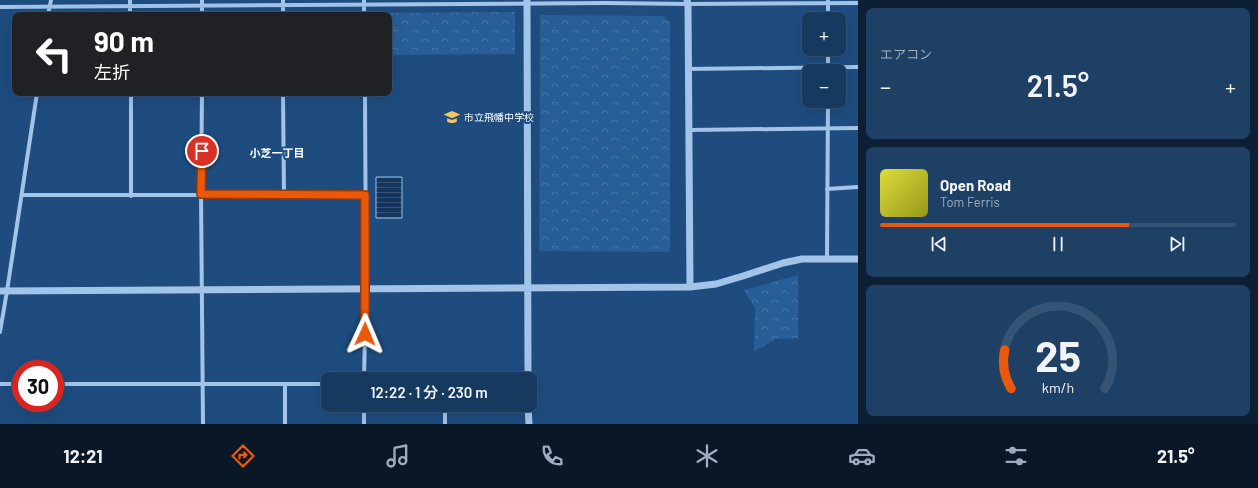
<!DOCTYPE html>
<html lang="ja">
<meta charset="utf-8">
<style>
:root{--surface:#16395f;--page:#1f4065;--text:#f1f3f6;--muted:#9eacbd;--line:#355374;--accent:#ea580c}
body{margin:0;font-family:Barlow,"Noto Sans JP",sans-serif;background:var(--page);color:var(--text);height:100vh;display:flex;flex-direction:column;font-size:15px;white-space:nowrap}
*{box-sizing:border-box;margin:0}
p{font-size:13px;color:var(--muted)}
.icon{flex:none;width:22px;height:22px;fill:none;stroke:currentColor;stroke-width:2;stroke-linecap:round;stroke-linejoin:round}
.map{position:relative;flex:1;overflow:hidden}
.panel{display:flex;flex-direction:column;gap:8px;padding:8px;background:#0c1f34;width:400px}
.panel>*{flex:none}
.top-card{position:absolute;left:12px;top:12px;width:380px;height:84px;border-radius:8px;box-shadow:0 4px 16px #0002,0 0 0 1px var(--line);background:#202124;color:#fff;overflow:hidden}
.buttons{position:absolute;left:802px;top:12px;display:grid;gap:8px}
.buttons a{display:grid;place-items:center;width:44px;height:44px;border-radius:8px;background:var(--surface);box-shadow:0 4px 16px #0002,0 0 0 1px var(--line);font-size:20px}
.speed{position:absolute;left:12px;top:360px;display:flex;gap:8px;font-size:20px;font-weight:700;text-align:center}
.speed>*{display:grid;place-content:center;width:52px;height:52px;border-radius:50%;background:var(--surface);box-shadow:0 4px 16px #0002,0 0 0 1px var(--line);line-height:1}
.speed .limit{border:6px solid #d22;background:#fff;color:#111}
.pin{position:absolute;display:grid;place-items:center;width:34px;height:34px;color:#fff;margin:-17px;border:2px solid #fff;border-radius:50%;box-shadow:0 1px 4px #0007}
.me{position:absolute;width:44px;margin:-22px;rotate:1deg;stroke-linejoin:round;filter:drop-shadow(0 0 3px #0008)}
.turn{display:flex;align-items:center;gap:14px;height:84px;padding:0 16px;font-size:18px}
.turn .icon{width:52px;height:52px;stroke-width:2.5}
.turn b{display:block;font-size:28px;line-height:34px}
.big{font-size:30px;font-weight:600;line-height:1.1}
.panel .widget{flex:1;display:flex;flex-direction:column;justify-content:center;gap:6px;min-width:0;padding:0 14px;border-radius:8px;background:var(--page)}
.panel .dial{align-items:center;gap:0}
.dial svg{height:104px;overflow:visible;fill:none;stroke:var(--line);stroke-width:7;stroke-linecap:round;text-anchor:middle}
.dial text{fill:var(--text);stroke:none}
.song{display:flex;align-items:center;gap:12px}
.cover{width:48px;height:48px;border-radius:6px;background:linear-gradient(135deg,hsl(60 70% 55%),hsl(60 70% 35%))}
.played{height:4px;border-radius:2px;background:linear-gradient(90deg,var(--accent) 70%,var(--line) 70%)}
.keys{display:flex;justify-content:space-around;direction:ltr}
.heat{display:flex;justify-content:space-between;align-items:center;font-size:22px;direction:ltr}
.trip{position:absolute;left:321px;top:372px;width:216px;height:40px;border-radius:8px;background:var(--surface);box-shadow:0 4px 16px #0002,0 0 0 1px var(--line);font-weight:600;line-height:40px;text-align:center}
.menu{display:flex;height:64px;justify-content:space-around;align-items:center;background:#091726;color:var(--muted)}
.menu .icon{width:28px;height:28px}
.menu .active{color:var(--accent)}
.menu b{font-size:18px;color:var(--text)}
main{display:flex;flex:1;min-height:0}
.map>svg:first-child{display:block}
</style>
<main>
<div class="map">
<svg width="858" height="424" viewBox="0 0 858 424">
<defs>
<pattern id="park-crowns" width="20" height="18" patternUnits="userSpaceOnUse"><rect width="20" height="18" fill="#275e98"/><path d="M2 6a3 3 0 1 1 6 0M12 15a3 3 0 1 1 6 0" fill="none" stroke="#4776a7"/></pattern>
<pattern id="water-rules" width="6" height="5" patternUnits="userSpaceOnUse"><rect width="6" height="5" fill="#14365e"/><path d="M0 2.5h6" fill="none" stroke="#375476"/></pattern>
</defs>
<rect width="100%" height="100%" fill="#1e4c7f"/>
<path fill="url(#park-crowns)" d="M515 12V54L389 55V15H372V13Z
M540 15 664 16 670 22V252L539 251Z
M798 275V338L776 339 754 351 755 308 744 290Z"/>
<path fill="url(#water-rules)" stroke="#95c0ea" d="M376 177H402V218H376Z"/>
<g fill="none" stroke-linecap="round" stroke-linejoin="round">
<path stroke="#a1c4e8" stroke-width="4" d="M130 0V15
M283 0V15
M364 0V15
M828 0V19
M0 7 605 3 688 4 858 3
M48 15 51 0
M202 15V0
M688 69 858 67
M828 71V49
M131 93V196
M202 93 201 194 203 424
M283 93 284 194
M689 130 858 128
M827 189 858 187
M22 195C136 196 251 194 365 195
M827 258 828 101
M0 332 7 291 37 93
M364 379 366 289 365 93
M0 384H21
M55 384H328
M285 384V424
M445 405V424
M364 424V405"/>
<path stroke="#a1c4e8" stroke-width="7" d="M527 0 528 379
M687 0 688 4 690 287
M0 291 690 287 716 284 743 276 783 263 802 259H858
M528 405 529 424"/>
</g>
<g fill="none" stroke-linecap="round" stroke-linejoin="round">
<g stroke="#983908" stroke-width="10">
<path id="route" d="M202 151 201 194 365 195V334"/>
</g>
<use href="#route" stroke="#ea580c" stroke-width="7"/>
</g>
<defs>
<g id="school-bare" transform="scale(1.2)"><path d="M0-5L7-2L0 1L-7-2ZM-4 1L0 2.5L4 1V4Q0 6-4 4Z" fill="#f8c660" stroke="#1e4c7f" stroke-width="2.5" paint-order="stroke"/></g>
</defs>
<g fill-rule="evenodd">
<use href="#school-bare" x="452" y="117"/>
</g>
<g text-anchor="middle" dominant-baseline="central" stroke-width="4" stroke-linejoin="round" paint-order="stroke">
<g font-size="10" fill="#fff" stroke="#1e4c7f" text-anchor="start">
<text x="464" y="117">市立飛幡中学校</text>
</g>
<g font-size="11" font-weight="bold" fill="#fff" stroke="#1e4c7f">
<text x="277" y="152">小芝一丁目</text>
</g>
</g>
</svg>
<div class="buttons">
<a>+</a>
<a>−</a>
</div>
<div class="speed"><div class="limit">30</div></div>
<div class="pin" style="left:202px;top:151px;background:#d93025"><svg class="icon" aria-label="arrive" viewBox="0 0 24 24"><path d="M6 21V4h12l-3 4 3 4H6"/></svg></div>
<svg class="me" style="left:365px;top:334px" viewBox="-20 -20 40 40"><path d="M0-17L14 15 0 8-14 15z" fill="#ea580c" stroke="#fff" stroke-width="4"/></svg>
<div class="trip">12:22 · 1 分 · 230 m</div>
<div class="top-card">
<div class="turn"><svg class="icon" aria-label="left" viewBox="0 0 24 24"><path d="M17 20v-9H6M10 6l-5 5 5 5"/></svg><div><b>90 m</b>左折</div></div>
</div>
</div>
<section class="panel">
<div class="widget"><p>エアコン</p>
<div class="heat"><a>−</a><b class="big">21.5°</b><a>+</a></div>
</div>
<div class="widget">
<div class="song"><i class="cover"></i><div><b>Open Road</b><p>Tom Ferris</p></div></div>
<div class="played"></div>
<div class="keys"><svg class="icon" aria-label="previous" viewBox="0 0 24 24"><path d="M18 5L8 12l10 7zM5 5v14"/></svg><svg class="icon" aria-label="pause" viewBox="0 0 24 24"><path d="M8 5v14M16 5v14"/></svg><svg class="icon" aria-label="next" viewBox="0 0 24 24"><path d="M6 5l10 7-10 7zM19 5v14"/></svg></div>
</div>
<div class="widget dial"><svg viewBox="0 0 100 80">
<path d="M14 69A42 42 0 1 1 86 69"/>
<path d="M14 69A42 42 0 0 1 9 39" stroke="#ea580c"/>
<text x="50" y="56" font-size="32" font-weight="700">25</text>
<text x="50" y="72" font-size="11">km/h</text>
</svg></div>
</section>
</main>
<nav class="menu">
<b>12:21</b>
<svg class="icon active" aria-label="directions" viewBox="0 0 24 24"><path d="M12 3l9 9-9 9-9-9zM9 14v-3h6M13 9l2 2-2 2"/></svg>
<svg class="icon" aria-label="music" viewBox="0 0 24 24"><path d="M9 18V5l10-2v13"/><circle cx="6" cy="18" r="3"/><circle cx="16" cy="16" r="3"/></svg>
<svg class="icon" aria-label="phone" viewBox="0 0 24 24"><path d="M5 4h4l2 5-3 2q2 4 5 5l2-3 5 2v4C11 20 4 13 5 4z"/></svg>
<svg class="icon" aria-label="climate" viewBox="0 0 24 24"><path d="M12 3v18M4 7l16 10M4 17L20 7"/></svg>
<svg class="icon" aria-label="car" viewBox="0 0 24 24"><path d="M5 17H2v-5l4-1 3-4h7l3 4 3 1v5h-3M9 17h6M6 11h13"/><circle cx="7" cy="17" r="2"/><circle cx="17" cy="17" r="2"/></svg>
<svg class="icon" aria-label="filters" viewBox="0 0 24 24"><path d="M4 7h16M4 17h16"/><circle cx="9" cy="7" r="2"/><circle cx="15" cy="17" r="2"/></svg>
<b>21.5°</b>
</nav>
